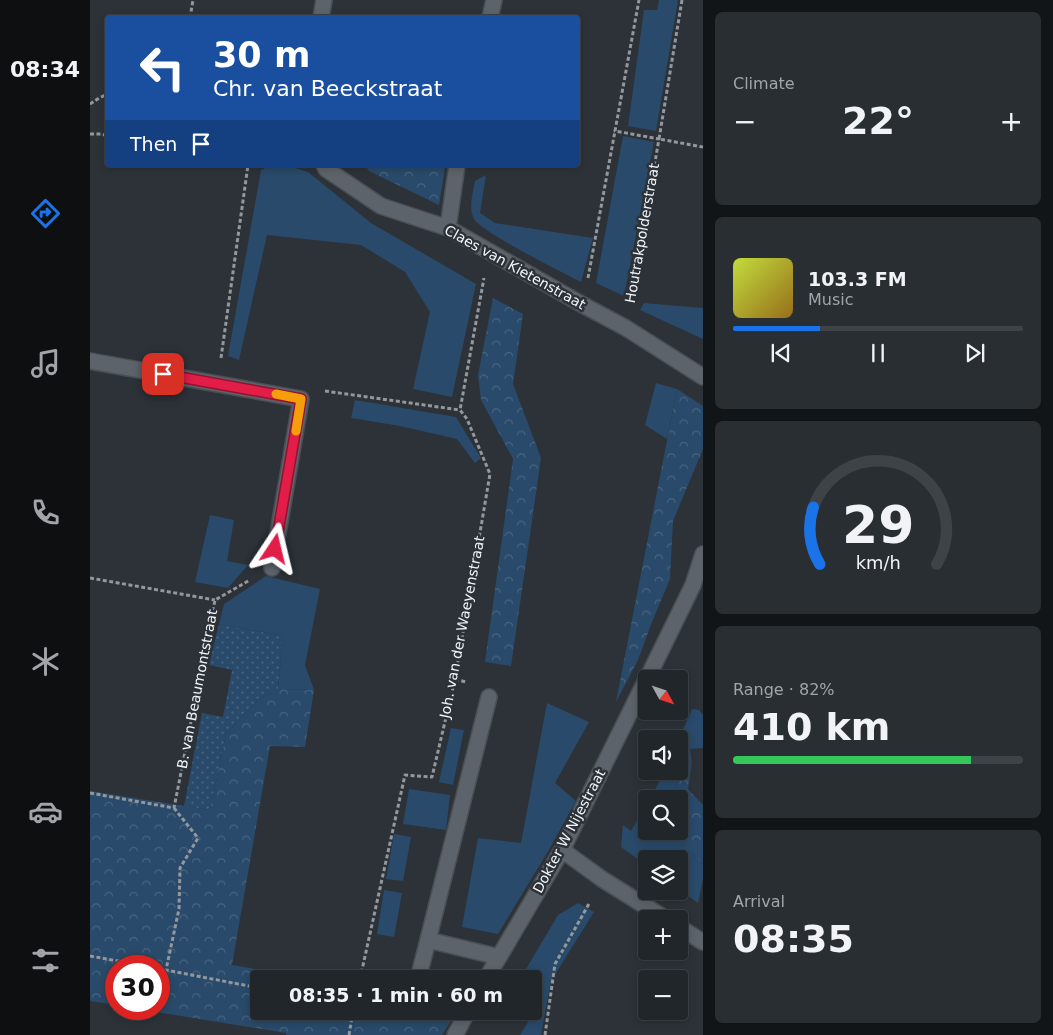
<!DOCTYPE html>
<meta charset="utf-8">
<style>
:root{--surface:#21262a;--page:#292e32;--text:#f1f3f6;--muted:#a2a5a8;--line:#3e4347;--accent:#1a73e8}
body{margin:0;font-family:"DejaVu Sans",sans-serif;background:var(--page);color:var(--text);height:100vh;display:flex;flex-direction:column;font-size:19px;white-space:nowrap}
*{box-sizing:border-box;margin:0}
p{font-size:16px;color:var(--muted)}
.icon{flex:none;width:28px;height:28px;fill:none;stroke:currentColor;stroke-width:2;stroke-linecap:round;stroke-linejoin:round}
.map{position:relative;flex:1;overflow:hidden}
.drawer{display:flex;flex-direction:column;gap:12px;padding:12px;background:#121517;width:350px}
.drawer>*{flex:none}
.hud{position:absolute;left:15px;top:15px;width:475px;height:152px;border-radius:5px;box-shadow:0 2px 8px #0003,0 0 0 1px var(--line);background:#1a4fa0;color:#fff;overflow:hidden}
.needle{width:32px;rotate:130deg}
.fabs{position:absolute;left:548px;top:670px;display:grid;gap:10px}
.fabs a{display:grid;place-items:center;width:50px;height:50px;border-radius:5px;background:var(--surface);box-shadow:0 2px 8px #0003,0 0 0 1px var(--line);font-size:25px}
.speed{position:absolute;left:15px;top:955px;display:flex;gap:10px;font-size:25px;font-weight:700;text-align:center}
.speed>*{display:grid;place-content:center;width:65px;height:65px;border-radius:50%;background:var(--surface);box-shadow:0 2px 8px #0003,0 0 0 1px var(--line);line-height:1}
.speed .limit{border:8px solid #d22;background:#fff;color:#111}
.pin{position:absolute;display:grid;place-items:center;width:42px;height:42px;color:#fff;margin:-21px;border-radius:10px;box-shadow:0 2px 8px #0006}
.me{position:absolute;width:55px;margin:-28px;rotate:10deg;stroke-linejoin:round;filter:drop-shadow(0 0 4px #0008)}
.turn{display:flex;align-items:center;gap:18px;height:105px;padding:0 25px;font-size:22px}
.turn .icon{width:65px;height:65px;stroke-width:2.5}
.turn b{display:block;font-size:35px;line-height:42px}
.then{display:flex;align-items:center;height:48px;padding:0 25px;background:#0003;gap:10px;font-size:19px}
.big{font-size:38px;font-weight:600;line-height:1.1}
.drawer .widget{flex:1;display:flex;flex-direction:column;justify-content:center;gap:8px;min-width:0;padding:0 18px;border-radius:8px;background:var(--page)}
.drawer .dial{align-items:center;gap:0}
.dial svg{height:130px;overflow:visible;fill:none;stroke:var(--line);stroke-width:7;stroke-linecap:round;text-anchor:middle}
.dial text{fill:var(--text);stroke:none}
.song{display:flex;align-items:center;gap:15px}
.cover{width:60px;height:60px;border-radius:8px;background:linear-gradient(135deg,hsl(70 70% 55%),hsl(40 70% 35%))}
.played{height:5px;border-radius:2px;background:linear-gradient(90deg,var(--accent) 30%,var(--line) 30%)}
.keys{display:flex;justify-content:space-around;direction:ltr}
.heat{display:flex;justify-content:space-between;align-items:center;font-size:28px;direction:ltr}
.charge{height:8px;border-radius:4px;background:linear-gradient(90deg,#34c759 82%,var(--line) 0)}
.trip{position:absolute;left:160px;top:970px;width:292px;height:50px;border-radius:5px;background:var(--surface);box-shadow:0 2px 8px #0003,0 0 0 1px var(--line);font-weight:600;line-height:50px;text-align:center}
main{display:flex;flex:1;min-height:0}
.tab-bar{display:flex;flex-direction:column;width:90px;justify-content:space-around;align-items:center;background:#0d0f11;color:var(--muted)}
.tab-bar .icon{width:35px;height:35px}
.tab-bar .selected{color:var(--accent)}
.tab-bar b{font-size:22px;color:var(--text)}
.map>svg:first-child{display:block}
</style>
<main>
<nav class="tab-bar">
<b>08:34</b>
<svg class="icon selected" aria-label="directions" viewBox="0 0 24 24"><path d="M12 3l9 9-9 9-9-9zM9 14v-3h6M13 9l2 2-2 2"/></svg>
<svg class="icon" aria-label="music" viewBox="0 0 24 24"><path d="M9 18V5l10-2v13"/><circle cx="6" cy="18" r="3"/><circle cx="16" cy="16" r="3"/></svg>
<svg class="icon" aria-label="phone" viewBox="0 0 24 24"><path d="M5 4h4l2 5-3 2q2 4 5 5l2-3 5 2v4C11 20 4 13 5 4z"/></svg>
<svg class="icon" aria-label="climate" viewBox="0 0 24 24"><path d="M12 3v18M4 7l16 10M4 17L20 7"/></svg>
<svg class="icon" aria-label="car" viewBox="0 0 24 24"><path d="M5 17H2v-5l4-1 3-4h7l3 4 3 1v5h-3M9 17h6M6 11h13"/><circle cx="7" cy="17" r="2"/><circle cx="17" cy="17" r="2"/></svg>
<svg class="icon" aria-label="filters" viewBox="0 0 24 24"><path d="M4 7h16M4 17h16"/><circle cx="9" cy="7" r="2"/><circle cx="15" cy="17" r="2"/></svg>
</nav>
<div class="map">
<svg width="613" height="1035" viewBox="0 0 613 1035">
<defs>
<pattern id="grass-dots" width="8" height="8" patternUnits="userSpaceOnUse" patternTransform="scale(1.25)"><rect width="8" height="8" fill="#294a6a"/><path d="M2 2h.1M6 6h.1" fill="none" stroke="#486580" stroke-width="1.8" stroke-linecap="round"/></pattern>
<pattern id="forest-crowns" width="20" height="18" patternUnits="userSpaceOnUse" patternTransform="scale(1.25)"><rect width="20" height="18" fill="#294a6a"/><path d="M2 6a3 3 0 1 1 6 0M12 15a3 3 0 1 1 6 0" fill="none" stroke="#486580"/></pattern>
</defs>
<rect width="100%" height="100%" fill="#2c3238"/>
<path fill="url(#grass-dots)" d="M129 624 193 636 188 689 169 699 136 734 120 810 94 806 112 713 133 717 142 670 119 665Z"/>
<path fill="url(#forest-crowns)" d="M275 165H336L355 168 349 205 279 171Z
M403 298 433 314 423 384 451 458 421 666 395 662 423 459 391 400 388 375Z
M587 389 613 406V449L583 521 580 579 562 622 548 660 526 702Z
M188 689 224 690 215 747 180 746 142 965 226 979H169V1011H312L361 1021 352 1035H196V1033L48 1009H69V966H26V1005L0 1001V791L120 810 136 734 169 699Z
M602 763 598 789 613 805V864L578 831H589V799H582L589 772Z"/>
<path fill="#294a6a" d="M569 0H588L566 131 538 126 554 10H567Z
M533 136 564 142 534 296 506 283Z
M182 165H195L218 172 281 223 386 284 362 397 323 389 340 312 315 272 271 245 177 235 149 360 138 356 171 170Z
M396 175 390 213 405 223 503 238 491 282C473 273 390 231 384 219 378 207 383 193 385 181Z
M554 303 613 308V339L550 310Z
M566 383 587 389 577 439 555 425Z
M265 400 366 417 391 458 385 463 367 439 310 426 261 418Z
M120 515 144 520 137 561 158 565 138 588 105 582Z
M176 576 230 589 215 665 224 690 188 689 193 636 129 624 134 604Z
M457 703 499 722 465 783 486 801 460 848 408 934 372 927 388 838 431 843Z
M602 709 609 710 613 715V748L600 749 602 763 589 772 582 799H560L575 771H589V739Z
M361 728 374 730 363 785 349 782Z
M319 789 360 795 356 830 313 824Z
M556 805V831H578L613 864V880L608 903 589 889V859H556V865L531 847 533 825 541 831Z
M304 834 321 837 313 881 296 879Z
M294 890 312 893 304 937 287 934Z
M488 903 504 912 461 981 451 1035H430L452 999 444 992V979H430L468 915Z"/>
<g fill="none" stroke-linecap="round" stroke-linejoin="round">
<g stroke="#4a4f53" stroke-width="18">
<path id="minor" d="M231 18 234 0
M400 18 404 0
M234 165 236 169 291 206 358 228 493 305 536 328 613 377
M358 228 367 165
M0 361 211 399 182 568
M557 679 603 585 613 554
M399 697 338 940 409 957
M472 850 512 879 576 919
M589 927 613 942
M328 979 338 940
M396 979 472 850 556 680
M365 1035 378 1011"/>
</g>
<path stroke="#93989d" stroke-width="3" stroke-dasharray="4 2.5" stroke-linecap="butt" d="M592 0 569 139 613 147
M100 18 103 0
M0 104 9 98 18 94
M0 134H11L18 136
M498 278 525 131
M541 300 569 139 525 131 549 0
M131 358 158 165
M235 391 370 410
M0 578 125 600
M365 679 376 682
M0 793 84 808 125 600 160 580
M84 808 108 838 90 868 89 909 76 970 169 988
M0 956 56 966
M69 969 76 970
M270 979 315 775 342 777 365 679 400 474 377 419 370 410 394 278
M259 1035 263 1011
M455 1035 465 964 500 902"/>
<use href="#minor" stroke="#5d636a" stroke-width="15"/>
</g>
<g fill="none" stroke-linecap="round" stroke-linejoin="round">
<g stroke="#92132f" stroke-width="12">
<path id="route" d="M73 374 211 399 185 549"/>
</g>
<use href="#route" stroke="#e11d48" stroke-width="9"/>
<path stroke="#f59e0b" stroke-width="9" d="M186 394 211 399 206 431"/>
</g>
<g text-anchor="middle" dominant-baseline="central" stroke-width="5" stroke-linejoin="round" paint-order="stroke">
<g font-size="14" fill="#f1f5f9" stroke="#2c3238">
<text transform="translate(552 233) rotate(-80)">Houtrakpolderstraat</text>
<text transform="translate(425 267) rotate(29)">Claes van Kietenstraat</text>
<text transform="translate(372 627) rotate(-79)">Joh. van der Waeyenstraat</text>
<text transform="translate(107 689) rotate(-79)">B. van Beaumontstraat</text>
<text transform="translate(479 831) rotate(-62)">Dokter W Nijestraat</text>
</g>
</g>
</svg>
<div class="fabs">
<a><svg class="needle" viewBox="-14 -14 28 28"><path d="M0-13l5 13h-10z" fill="#e53935"/><path d="M0 13l5-13h-10z" fill="#a2a5a8"/></svg></a>
<a><svg class="icon" aria-label="sound" viewBox="0 0 24 24"><path d="M4 9h4l5-4v14l-5-4H4zM17 9q2 3 0 6"/></svg></a>
<a><svg class="icon" aria-label="search" viewBox="0 0 24 24"><circle cx="10" cy="10" r="6"/><path d="M15 15l6 6"/></svg></a>
<a><svg class="icon" aria-label="layers" viewBox="0 0 24 24"><path d="M12 4l9 5-9 5-9-5zM3 14l9 5 9-5"/></svg></a>
<a>+</a>
<a>−</a>
</div>
<div class="speed"><div class="limit">30</div></div>
<div class="pin" style="left:73px;top:374px;background:#d93025"><svg class="icon" aria-label="arrive" viewBox="0 0 24 24"><path d="M6 21V4h12l-3 4 3 4H6"/></svg></div>
<svg class="me" style="left:185px;top:549px" viewBox="-20 -20 40 40"><path d="M0-17L14 15 0 8-14 15z" fill="#e11d48" stroke="#fff" stroke-width="4"/></svg>
<div class="trip">08:35 · 1 min · 60 m</div>
<div class="hud">
<div class="turn"><svg class="icon" aria-label="left" viewBox="0 0 24 24"><path d="M17 20v-9H6M10 6l-5 5 5 5"/></svg><div><b>30 m</b>Chr. van Beeckstraat</div></div>
<div class="then">Then<svg class="icon" aria-label="arrive" viewBox="0 0 24 24"><path d="M6 21V4h12l-3 4 3 4H6"/></svg></div>
</div>
</div>
<section class="drawer">
<div class="widget"><p>Climate</p>
<div class="heat"><a>−</a><b class="big">22°</b><a>+</a></div>
</div>
<div class="widget">
<div class="song"><i class="cover"></i><div><b>103.3 FM</b><p>Music</p></div></div>
<div class="played"></div>
<div class="keys"><svg class="icon" aria-label="previous" viewBox="0 0 24 24"><path d="M18 5L8 12l10 7zM5 5v14"/></svg><svg class="icon" aria-label="pause" viewBox="0 0 24 24"><path d="M8 5v14M16 5v14"/></svg><svg class="icon" aria-label="next" viewBox="0 0 24 24"><path d="M6 5l10 7-10 7zM19 5v14"/></svg></div>
</div>
<div class="widget dial"><svg viewBox="0 0 100 80">
<path d="M14 69A42 42 0 1 1 86 69"/>
<path d="M14 69A42 42 0 0 1 10 34" stroke="#1a73e8"/>
<text x="50" y="56" font-size="32" font-weight="700">29</text>
<text x="50" y="72" font-size="11">km/h</text>
</svg></div>
<div class="widget"><p>Range · 82%</p><b class="big">410 km</b><div class="charge"></div></div>
<div class="widget"><p>Arrival</p><b class="big">08:35</b></div>
</section>
</main>
